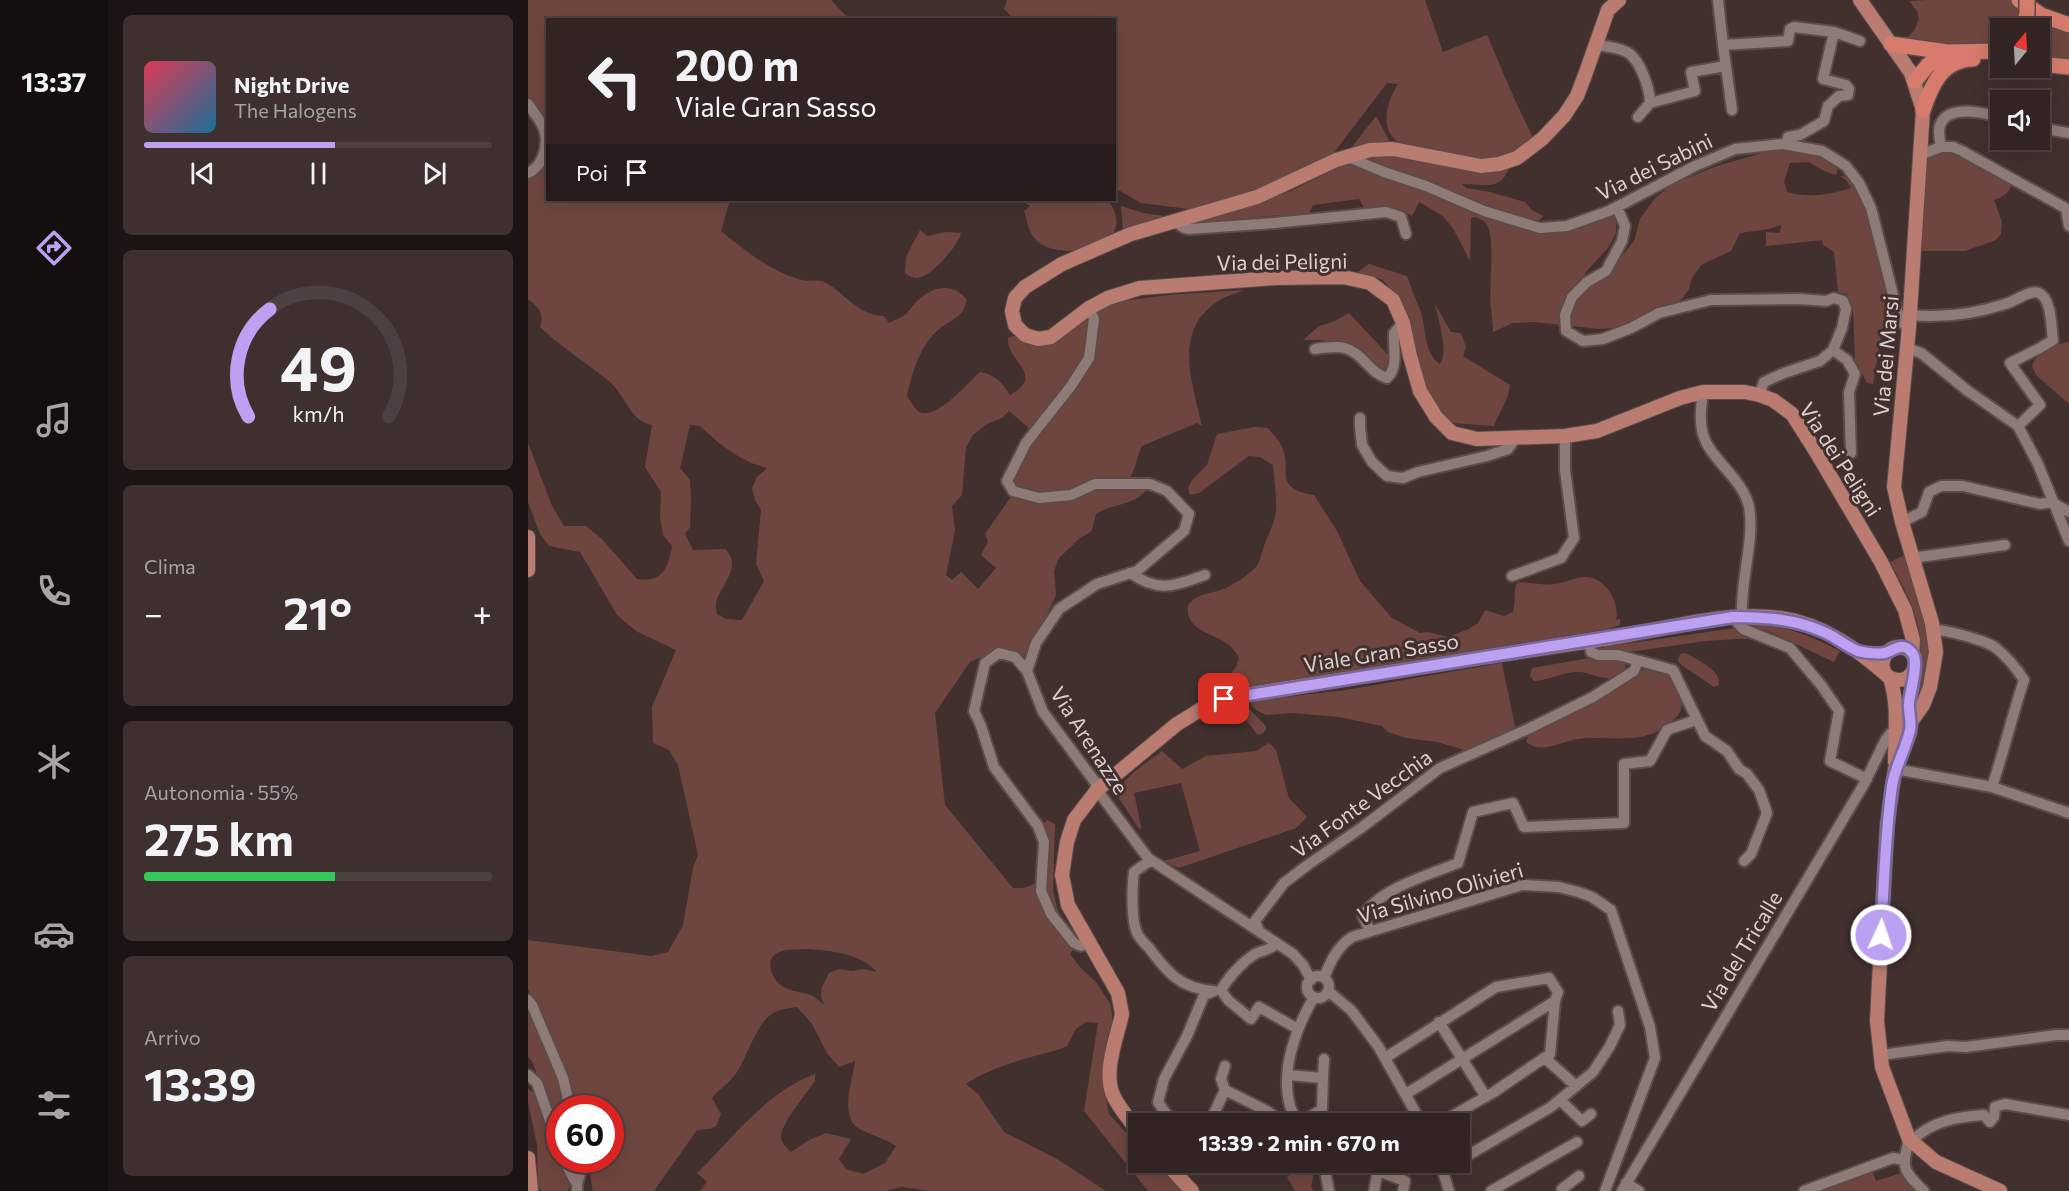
<!DOCTYPE html>
<html lang="it">
<meta charset="utf-8">
<style>
:root{--surface:#312422;--page:#3d302f;--text:#f1f3f6;--muted:#a8a4a5;--line:#4c4140;--accent:#bca0f2}
body{margin:0;font-family:Commissioner,sans-serif;background:var(--page);color:var(--text);height:100vh;display:flex;flex-direction:column;font-size:22px;white-space:nowrap}
*{box-sizing:border-box;margin:0}
p{font-size:20px;color:var(--muted)}
.icon{flex:none;width:33px;height:33px;fill:none;stroke:currentColor;stroke-width:2;stroke-linecap:round;stroke-linejoin:round}
.map{position:relative;flex:1;overflow:hidden}
.drawer{display:flex;flex-direction:column;gap:15px;padding:15px;background:#1b1413;width:420px}
.drawer>*{flex:none}
.guide{position:absolute;left:18px;top:18px;width:570px;height:183px;border-radius:0px;box-shadow:0 6px 24px #0002,0 0 0 2px var(--line);background:#312422;color:var(--text);overflow:hidden}
.needle{width:39px;rotate:18deg}
.tools{position:absolute;left:1462px;top:18px;display:grid;gap:12px}
.tools a{display:grid;place-items:center;width:60px;height:60px;border-radius:0px;background:var(--surface);box-shadow:0 6px 24px #0002,0 0 0 2px var(--line);font-size:30px}
.speed{position:absolute;left:18px;top:1095px;display:flex;gap:12px;font-size:30px;font-weight:700;text-align:center}
.speed>*{display:grid;place-content:center;width:78px;height:78px;border-radius:50%;background:var(--surface);box-shadow:0 6px 24px #0002,0 0 0 2px var(--line);line-height:1}
.speed .limit{border:9px solid #d22;background:#fff;color:#111}
.pin{position:absolute;display:grid;place-items:center;width:51px;height:51px;color:#fff;margin:-26px;border-radius:12px;box-shadow:0 3px 9px #0006}
.me{position:absolute;width:66px;margin:-33px;rotate:3deg;stroke-linejoin:round;filter:drop-shadow(0 0 4px #0008)}
.turn{display:flex;align-items:center;gap:21px;height:126px;padding:0 30px;font-size:27px}
.turn .icon{width:78px;height:78px;stroke-width:2.5}
.turn b{display:block;font-size:42px;line-height:51px}
.then{display:flex;align-items:center;height:57px;padding:0 30px;background:#0003;gap:12px;font-size:22px}
.big{font-size:45px;font-weight:700;line-height:1.1}
.drawer .tile{flex:1;display:flex;flex-direction:column;justify-content:center;gap:9px;min-width:0;padding:0 21px;border-radius:9px;background:var(--page)}
.drawer .dial{align-items:center;gap:0}
.dial svg{height:156px;overflow:visible;fill:none;stroke:var(--line);stroke-width:7;stroke-linecap:round;text-anchor:middle}
.dial text{fill:var(--text);stroke:none}
.song{display:flex;align-items:center;gap:18px}
.cover{width:72px;height:72px;border-radius:9px;background:linear-gradient(135deg,hsl(350 70% 55%),hsl(200 70% 35%))}
.played{height:6px;border-radius:3px;background:linear-gradient(90deg,var(--accent) 55%,var(--line) 55%)}
.keys{display:flex;justify-content:space-around;direction:ltr}
.heat{display:flex;justify-content:space-between;align-items:center;font-size:33px;direction:ltr}
.charge{height:9px;border-radius:4px;background:linear-gradient(90deg,#34c759 55%,var(--line) 0)}
.trip{position:absolute;left:600px;top:1113px;width:342px;height:60px;border-radius:0px;background:var(--surface);box-shadow:0 6px 24px #0002,0 0 0 2px var(--line);font-weight:700;line-height:60px;text-align:center}
main{display:flex;flex:1;min-height:0}
.tab-bar{display:flex;flex-direction:column;width:108px;justify-content:space-around;align-items:center;background:#140e0e;color:var(--muted)}
.tab-bar .icon{width:42px;height:42px}
.tab-bar .active{color:var(--accent)}
.tab-bar b{font-size:27px;color:var(--text)}
.map>svg:first-child{display:block}
</style>
<main>
<nav class="tab-bar">
<b>13:37</b>
<svg class="icon active" aria-label="directions" viewBox="0 0 24 24"><path d="M12 3l9 9-9 9-9-9zM9 14v-3h6M13 9l2 2-2 2"/></svg>
<svg class="icon" aria-label="music" viewBox="0 0 24 24"><path d="M9 18V5l10-2v13"/><circle cx="6" cy="18" r="3"/><circle cx="16" cy="16" r="3"/></svg>
<svg class="icon" aria-label="phone" viewBox="0 0 24 24"><path d="M5 4h4l2 5-3 2q2 4 5 5l2-3 5 2v4C11 20 4 13 5 4z"/></svg>
<svg class="icon" aria-label="climate" viewBox="0 0 24 24"><path d="M12 3v18M4 7l16 10M4 17L20 7"/></svg>
<svg class="icon" aria-label="car" viewBox="0 0 24 24"><path d="M5 17H2v-5l4-1 3-4h7l3 4 3 1v5h-3M9 17h6M6 11h13"/><circle cx="7" cy="17" r="2"/><circle cx="17" cy="17" r="2"/></svg>
<svg class="icon" aria-label="filters" viewBox="0 0 24 24"><path d="M4 7h16M4 17h16"/><circle cx="9" cy="7" r="2"/><circle cx="15" cy="17" r="2"/></svg>
</nav>
<section class="drawer">
<div class="tile">
<div class="song"><i class="cover"></i><div><b>Night Drive</b><p>The Halogens</p></div></div>
<div class="played"></div>
<div class="keys"><svg class="icon" aria-label="previous" viewBox="0 0 24 24"><path d="M18 5L8 12l10 7zM5 5v14"/></svg><svg class="icon" aria-label="pause" viewBox="0 0 24 24"><path d="M8 5v14M16 5v14"/></svg><svg class="icon" aria-label="next" viewBox="0 0 24 24"><path d="M6 5l10 7-10 7zM19 5v14"/></svg></div>
</div>
<div class="tile dial"><svg viewBox="0 0 100 80">
<path d="M14 69A42 42 0 1 1 86 69"/>
<path d="M14 69A42 42 0 0 1 25 14" stroke="#bca0f2"/>
<text x="50" y="56" font-size="32" font-weight="700">49</text>
<text x="50" y="72" font-size="11">km/h</text>
</svg></div>
<div class="tile"><p>Clima</p>
<div class="heat"><a>−</a><b class="big">21°</b><a>+</a></div>
</div>
<div class="tile"><p>Autonomia · 55%</p><b class="big">275 km</b><div class="charge"></div></div>
<div class="tile"><p>Arrivo</p><b class="big">13:39</b></div>
</section>
<div class="map">
<svg width="1541" height="1191" viewBox="0 0 1541 1191">
<rect width="100%" height="100%" fill="#41302d"/>
<path fill="#6f463f" fill-rule="evenodd" d="M0 0H303L317 15 325 19 20 20 19 122 9 106 0 100Z
M479 0H897L915 52 959 35 986 98 1005 138C996 147 985 157 971 160 952 164 933 159 915 155 903 152 885 151 874 145 850 131 858 103 870 84L859 83 805 154 738 187 703 200 661 209 613 203 587 188 586 20 486 19 476 9Z
M1398 0H1488L1496 5 1493 28H1473V45L1443 46 1378 39 1386 31 1391 19 1389 11 1381 1Z
M1506 12 1541 29V61L1512 58V28H1503L1506 22Z
M848 116 862 142 860 145 823 148Z
M1415 148 1427 151 1484 182C1483 192 1474 198 1466 200L1474 222 1473 234 1468 240 1437 251H1392L1397 156Z
M1248 149 1287 153 1310 167 1308 175 1296 171 1281 162 1262 163 1256 182 1259 192C1281 198 1302 195 1323 188L1318 180 1312 176 1318 177 1325 180 1331 189 1347 239 1362 308 1354 330 1345 384 1339 383 1327 360 1325 307 1319 294 1310 292 1306 252 1295 245 1294 240 1238 246V232L1252 233 1253 225 1241 229 1212 233 1203 251 1173 265 1164 278 1161 289 1154 299 1120 314 1097 327 1071 329 1006 322 985 323 965 332C965 323 964 317 963 309 960 289 968 240 959 225 957 221 952 219 948 217L943 218 942 261 926 230 915 216 891 202 884 216C868 206 855 207 837 209L831 199 785 205 781 214 739 216 667 223 660 222C693 212 727 205 760 192 781 183 801 170 823 162L1017 229 1055 226 1088 213V233L1080 248 1058 272 1048 288 1079 275 1106 241 1112 219 1127 198 1145 184 1189 166Z
M849 153 955 168H981C972 193 954 183 934 184L938 188 962 192 997 202 1004 210 1015 216 1013 219 1004 222 990 218 834 159Z
M19 160 20 200H202L193 231C217 251 243 271 273 280 280 282 289 279 296 282 317 292 328 315 356 316L361 323C366 320 373 318 378 314 382 310 386 304 390 300 405 286 426 282 439 300 434 319 425 318 411 329 392 345 384 373 379 396 383 401 387 411 394 413 411 417 440 383 452 372 467 375 474 382 482 395 519 374 478 362 480 338L488 335 513 342 523 340 534 335 555 319 587 302 641 295 716 290C706 294 694 297 686 304 645 334 665 385 674 426L669 423 614 446C609 455 608 469 602 477 595 485 579 480 570 483 549 489 496 510 485 480L492 461 510 436 481 411 474 418 459 424 445 435 438 447 434 495 424 506 427 530 418 575 424 580 433 572 450 589 468 568 453 555 460 542 457 534 482 498 488 494 518 499 544 496 570 485H618V490C607 506 584 503 568 514L564 530 561 533 552 538 531 558 526 571 528 595 514 625 495 657 474 648 442 662 407 713 417 805 485 888C528 891 512 849 516 824L519 820 527 824 525 890 529 908 546 948 542 954 553 968 568 982 583 1005 585 1027 575 1083 581 1114 610 1146V1162L627 1163 641 1173 653 1191H620L556 1111 570 1023 558 1022 548 1029 539 1046C528 1052 515 1053 503 1057 484 1062 453 1073 438 1084L450 1094 476 1132 529 1159 578 1191H403L374 1187 356 1191H172L179 1182 169 1173C205 1138 238 1092 287 1074V1081C278 1094 255 1121 253 1136 253 1143 259 1148 263 1152L281 1140 298 1133 323 1139 311 1159 318 1169 335 1174 357 1163 368 1146C357 1138 342 1135 330 1128 311 1115 325 1080 327 1061L311 1067 299 1053 284 1024 269 1007C260 1008 249 1010 242 1015 228 1026 219 1056 209 1072 202 1083 192 1088 184 1098L193 1114 188 1126 182 1129 169 1130 126 1191H65L59 1160H82V1108H48L43 1091 0 989V940L123 956 140 952 155 925 165 868 170 855 150 765 141 750 125 743 124 707 148 650 108 631 89 615 52 552 21 546 12 534 0 502V443L24 506 36 526H58L74 539 109 579C134 583 140 569 144 546L135 535 132 517 133 492 117 467 124 425C103 421 99 400 86 386 80 379 71 374 64 368 46 355 28 342 12 327 17 313 10 307 0 299V176L13 170ZM162 425 172 426 191 443 208 455 223 463 239 468 229 477 224 488 227 500 233 510 228 564 236 581 214 620 198 619 189 614C188 609 187 604 189 599 196 582 214 565 197 549L165 550 157 534 162 527 163 498 162 480 152 468ZM280 949C305 951 332 953 349 972L336 969 324 971 311 969 301 973 294 987 293 996 296 1005C293 1003 289 998 285 996 276 992 263 992 254 986 245 980 236 962 248 954 256 948 270 950 280 949Z
M492 200H580C615 248 533 263 509 241 501 234 499 221 496 211L502 206Z
M593 206 615 213 637 216 595 232Z
M392 230 399 236 418 232 433 233C430 246 404 276 390 278 385 278 381 276 377 273L378 257Z
M841 264 879 276C883 288 888 300 893 312 898 328 896 354 912 364 921 352 910 319 907 304L923 332 933 333 938 347 935 356 982 385C981 400 971 412 966 426L925 423 908 411 901 397 883 336 875 303 855 280 830 272Z
M821 313 862 357 861 369C848 369 844 358 835 351 818 339 794 340 775 340L791 326 807 321Z
M1541 342V404L1508 375 1504 366C1510 350 1524 345 1541 342Z
M727 427 740 428C744 433 749 438 752 443 767 469 742 488 786 495L809 531 832 581 864 618 892 633 900 632 920 637 941 629 950 623 957 610 976 616 985 612C988 602 985 592 989 582 1002 582 1014 586 1027 584 1038 583 1052 574 1064 578 1080 582 1092 605 1088 620L1092 619V625L1081 629 705 690 704 672 708 667 711 658C700 634 671 637 662 619 651 596 681 594 693 590 704 586 719 576 728 567 732 562 734 552 736 546 740 535 747 522 748 511 749 496 746 479 745 465L732 457 721 456 671 493 662 495 660 488 664 480 679 465 689 434Z
M1379 554 1401 627 1402 670 1388 707C1394 676 1396 639 1385 609 1379 593 1370 577 1362 562Z
M1219 624C1254 624 1281 635 1312 651L1306 662 1245 633Z
M1207 628 1228 638 1177 641 1088 654 1077 652 1076 647Z
M1158 653C1170 661 1193 669 1191 685L1186 687 1152 664 1150 660 1152 654Z
M1062 658C1075 658 1092 654 1098 666 1095 671 1091 676 1085 678 1073 680 1064 673 1052 672 1037 671 1022 680 1006 681L1002 676 1004 668Z
M974 663 988 731 940 751 909 742 878 738 860 732 854 726 811 717 765 713 738 715 728 710 723 704V701L818 690Z
M1121 669C1136 671 1143 672 1150 686 1155 695 1156 702 1152 712 1149 718 1144 721 1139 725 1114 746 1080 735 1050 739 1033 741 1014 755 998 742L1001 735 1006 730 1089 686 1115 670Z
M715 703 738 726V730L734 734 730 735C723 728 719 718 709 714 702 712 696 715 690 711Z
M741 743 748 750 761 798 779 817 768 828 651 868 636 861 672 851 653 783 606 793 613 827 612 830 588 794C598 775 617 764 634 751L654 769 678 756 728 751Z
M0 1009 27 1068 38 1108H32L31 1138 5 1063 0 1056Z
M0 1089 8 1095 31 1151 32 1160 44 1185 39 1191H14L10 1187 9 1145 0 1102Z
M773 1163H783L786 1173 783 1187 786 1191H767L759 1177 771 1168Z
M1343 1168 1348 1181 1373 1173 1391 1191H1282Z"/>
<g fill="none" stroke-linecap="round" stroke-linejoin="round">
<g stroke="#5a4c49" stroke-width="14">
<path id="minor" d="M1190 0 1195 45 1260 41 1262 29 1266 27 1306 32 1295 79 1318 85 1321 89 1320 95 1311 96 1300 106 1296 121 1272 135 1260 137 1258 144
M1306 32 1332 41
M1067 45C1077 46 1091 48 1099 52 1112 59 1122 89 1122 103L1167 91 1163 72 1198 66
M1195 45 1204 110
M0 104C5 112 16 124 17 133 20 148 14 167 0 173
M1110 117 1122 103
M1512 128 1541 133
M1413 147H1425L1434 151 1541 210
M1392 155 1413 147C1412 140 1409 130 1413 123 1422 104 1458 113 1473 118
M820 157 856 172 898 186 956 211 1012 228 1039 226 1081 211 1167 166 1207 149 1255 144 1294 151 1318 166 1331 183 1343 208 1372 322 1381 327
M1089 207 1097 226 1094 241 1078 271 1059 282 1044 297 1037 315 1038 331 1055 341 1075 339 1103 328 1131 313 1183 300 1272 299 1298 301 1306 298 1315 301 1318 309 1314 328 1305 350 1292 361 1256 373 1236 382 1231 395
M1538 209 1541 226
M650 219C651 226 654 228 661 229L746 223 858 212 873 217 878 234
M561 308 566 319 561 358 543 386 498 443 479 481 485 491 511 498 543 495 567 484H622L639 491 661 514 656 531 609 571 569 584 531 609 508 643 499 671 515 712 567 782 569 790 620 858 765 954 775 965 783 980
M1381 315C1413 318 1447 314 1477 304 1486 302 1502 289 1511 293 1524 299 1523 327 1525 340L1512 348 1482 363 1512 405 1490 426
M1379 348 1393 353 1440 391 1490 426 1510 464 1541 541
M787 349C813 345 822 345 839 364 846 371 850 375 859 378 871 367 865 347 866 333L875 323
M1305 350 1319 360 1327 374 1321 392 1323 453
M1175 392C1173 406 1171 421 1175 434 1182 460 1215 478 1221 507 1227 539 1212 581 1214 617
M832 418V427L834 445 844 462 859 476 875 478 890 472 959 456 980 449 987 439
M1524 502 1541 512
M1374 522 1394 512 1401 492 1413 486H1435L1512 504 1524 502
M1384 558 1477 545
M602 573C631 593 646 586 677 575
M984 576 1033 558 1046 538 1037 470V436
M1205 617 1215 629 1262 648 1293 685 1311 711 1302 761 1339 779
M1405 630C1417 629 1459 641 1468 648 1479 657 1489 669 1496 680 1484 716 1476 751 1464 787
M1061 641 1063 652 1070 655H1090L1145 670 1177 736 1199 751 1211 769 1219 774 1231 790 1239 813 1223 854 1216 861
M499 671 487 657 471 653 457 663 446 711 453 726 466 767 510 826 516 842 513 891 523 914 546 943 553 946 561 941
M1367 769 1464 787 1541 813
M623 860 606 872C604 886 603 920 609 933 611 938 617 944 621 948 640 973 652 988 685 991
M731 931 727 921 756 883 781 864 833 828 912 768 1000 729 1065 697 1106 671 1110 661
M842 931 835 916C852 888 901 875 930 863L945 812 985 803 996 827 1096 823V764L1122 761 1139 730 1168 720
M748 943C742 951 734 950 727 954 714 962 700 978 693 990L700 1000 723 1019 731 1007 770 1029
M779 987a11 11 0 1 1 22 0a11 11 0 1 1-22 0Z
M796 978C802 962 809 947 824 937L994 885 1031 887 1050 892 1064 897 1083 910 1122 1027 1127 1058 1077 1191
M800 991 823 1010 850 1046 894 1124
M0 1000 4 1005 35 1078 42 1108
M911 1022 958 1097
M1353 1055 1420 1046 1438 1047 1528 1035H1541
M857 1058 968 987 1021 978 1030 992 1027 1001 1022 1054 966 1092 910 1124
M1017 1058 1048 1086
M0 1075 9 1083 32 1149
M760 1075 795 1078 794 1109 771 1124
M795 1078 796 1059
M697 1090 693 1079 697 1066
M878 1094 1027 1001
M1032 1100 1054 1121 1063 1114
M648 1124 636 1111 630 1102 636 1079 659 1036 676 995 686 991
M681 1124 697 1090 739 1111 757 1124
M770 1124C768 1118 764 1112 762 1106 752 1070 768 1028 786 997
M1381 1139C1374 1168 1374 1170 1396 1191
M1384 1141C1403 1121 1429 1117 1456 1115L1462 1122 1466 1117 1467 1107 1477 1104 1541 1115
M36 1160 49 1185V1191
M932 1160 1023 1107 1065 1072 1082 1046 1092 1025 1090 1011
M792 1162 797 1171 801 1191
M912 1162 921 1191
M850 1171 877 1181 875 1191
M1098 1183 1111 1191
M49 1185 54 1166 53 1160
M846 1191 851 1165 854 1162
M963 1191 1049 1142
M1035 1191 1034 1189 1051 1176
M1094 1191 1336 784 1358 739 1362 734 1367 732
M1276 1191 1365 1158 1376 1160"/>
</g>
<g stroke="#5a4c49" stroke-width="16">
<path id="major" d="M1091 0 1080 10 1057 75 1049 96 1036 116 1014 139 989 158 971 164 953 166 865 149 842 150 808 160 729 197 603 234 534 264 497 287 487 298 484 311 487 325 497 335 510 339 523 337 561 308 580 298 612 288 748 278 815 277 842 283 865 300 875 323 882 356 892 391 908 417 924 433 949 439 1037 436 1069 431 1152 398 1175 392H1217L1231 395 1245 400 1264 414 1287 450 1353 562 1377 610 1385 640 1384 654
M1332 0 1383 73 1395 110 1381 327 1366 487 1374 522 1404 623 1408 652 1402 687 1395 705 1383 722
M0 537V570
M1385 673V683L1381 704 1383 722 1382 732 1367 769 1359 826 1349 1021 1354 1067 1381 1139 1408 1162 1472 1191
M1362 678C1371 705 1367 733 1367 762
M610 1132C602 1120 592 1109 586 1097 574 1073 589 1038 594 1014L590 993 540 905 534 875 539 842 546 820 569 790 649 724 680 705 696 699 729 693C845 675 960 656 1076 639 1133 631 1195 610 1252 618 1296 624 1330 650 1362 678 1390 689 1396 649 1372 647 1364 647 1359 651 1356 657L1354 666 1356 671
M0 1158 3 1191
M637 1162 664 1191"/>
</g>
<g stroke="#5a4c49" stroke-width="18">
<path id="highway" d="M1491 0 1513 15 1541 25
M1363 44 1419 52 1473 51
M1512 64 1541 67
M1387 81 1400 65 1419 52
M1395 110C1404 84 1414 60 1445 59"/>
</g>
<use href="#minor" stroke="#8e7a76" stroke-width="10"/>
<use href="#major" stroke="#ba7b70" stroke-width="14"/>
<use href="#highway" stroke="#d77c6c" stroke-width="15"/>
<g stroke="#5a4c49" stroke-width="18" stroke-linecap="butt">
<path id="highway-bridge" d="M1495 28 1499 13V0"/>
</g>
<use href="#highway-bridge" stroke="#d77c6c" stroke-width="15"/>
</g>
<g fill="none" stroke-linecap="round" stroke-linejoin="round">
<g stroke="#7a689d" stroke-width="15">
<path id="route" d="M696 699 1205 617C1239 617 1268 619 1298 633 1309 638 1319 647 1330 651 1336 653 1351 654 1357 653 1367 650 1375 640 1385 654 1391 664 1382 691 1381 703 1380 712 1384 721 1382 730 1378 749 1367 766 1364 786 1357 835 1356 885 1353 935"/>
</g>
<use href="#route" stroke="#bca0f2" stroke-width="10"/>
</g>
<g text-anchor="middle" dominant-baseline="central" stroke-width="6" stroke-linejoin="round" paint-order="stroke">
<g font-size="21" fill="#dcd0ce" stroke="#41302d">
<text transform="translate(1126 166) rotate(-26)">Via dei Sabini</text>
<text transform="translate(754 261) rotate(-1)">Via dei Peligni</text>
<text transform="translate(1357 356) rotate(-85)">Via dei Marsi</text>
<text transform="translate(1313 459) rotate(57)">Via dei Peligni</text>
<text transform="translate(853 652) rotate(-9)">Viale Gran Sasso</text>
<text transform="translate(562 740) rotate(57)">Via Arenazze</text>
<text transform="translate(833 803) rotate(-36)">Via Fonte Vecchia</text>
<text transform="translate(912 892) rotate(-16)">Via Silvino Olivieri</text>
<text transform="translate(1213 951) rotate(-59)">Via del Tricalle</text>
</g>
</g>
</svg>
<div class="tools">
<a><svg class="needle" viewBox="-14 -14 28 28"><path d="M0-13l5 13h-10z" fill="#e53935"/><path d="M0 13l5-13h-10z" fill="#a8a4a5"/></svg></a>
<a><svg class="icon" aria-label="sound" viewBox="0 0 24 24"><path d="M4 9h4l5-4v14l-5-4H4zM17 9q2 3 0 6"/></svg></a>
</div>
<div class="speed"><div class="limit">60</div></div>
<div class="pin" style="left:696px;top:699px;background:#d93025"><svg class="icon" aria-label="arrive" viewBox="0 0 24 24"><path d="M6 21V4h12l-3 4 3 4H6"/></svg></div>
<svg class="me" style="left:1353px;top:935px" viewBox="-20 -20 40 40"><circle r="17" fill="#bca0f2" stroke="#fff" stroke-width="3"/><path d="M0-11L8 9 0 5-8 9z" fill="#fff"/></svg>
<div class="trip">13:39 · 2 min · 670 m</div>
<div class="guide">
<div class="turn"><svg class="icon" aria-label="left" viewBox="0 0 24 24"><path d="M17 20v-9H6M10 6l-5 5 5 5"/></svg><div><b>200 m</b>Viale Gran Sasso</div></div>
<div class="then">Poi<svg class="icon" aria-label="arrive" viewBox="0 0 24 24"><path d="M6 21V4h12l-3 4 3 4H6"/></svg></div>
</div>
</div>
</main>
